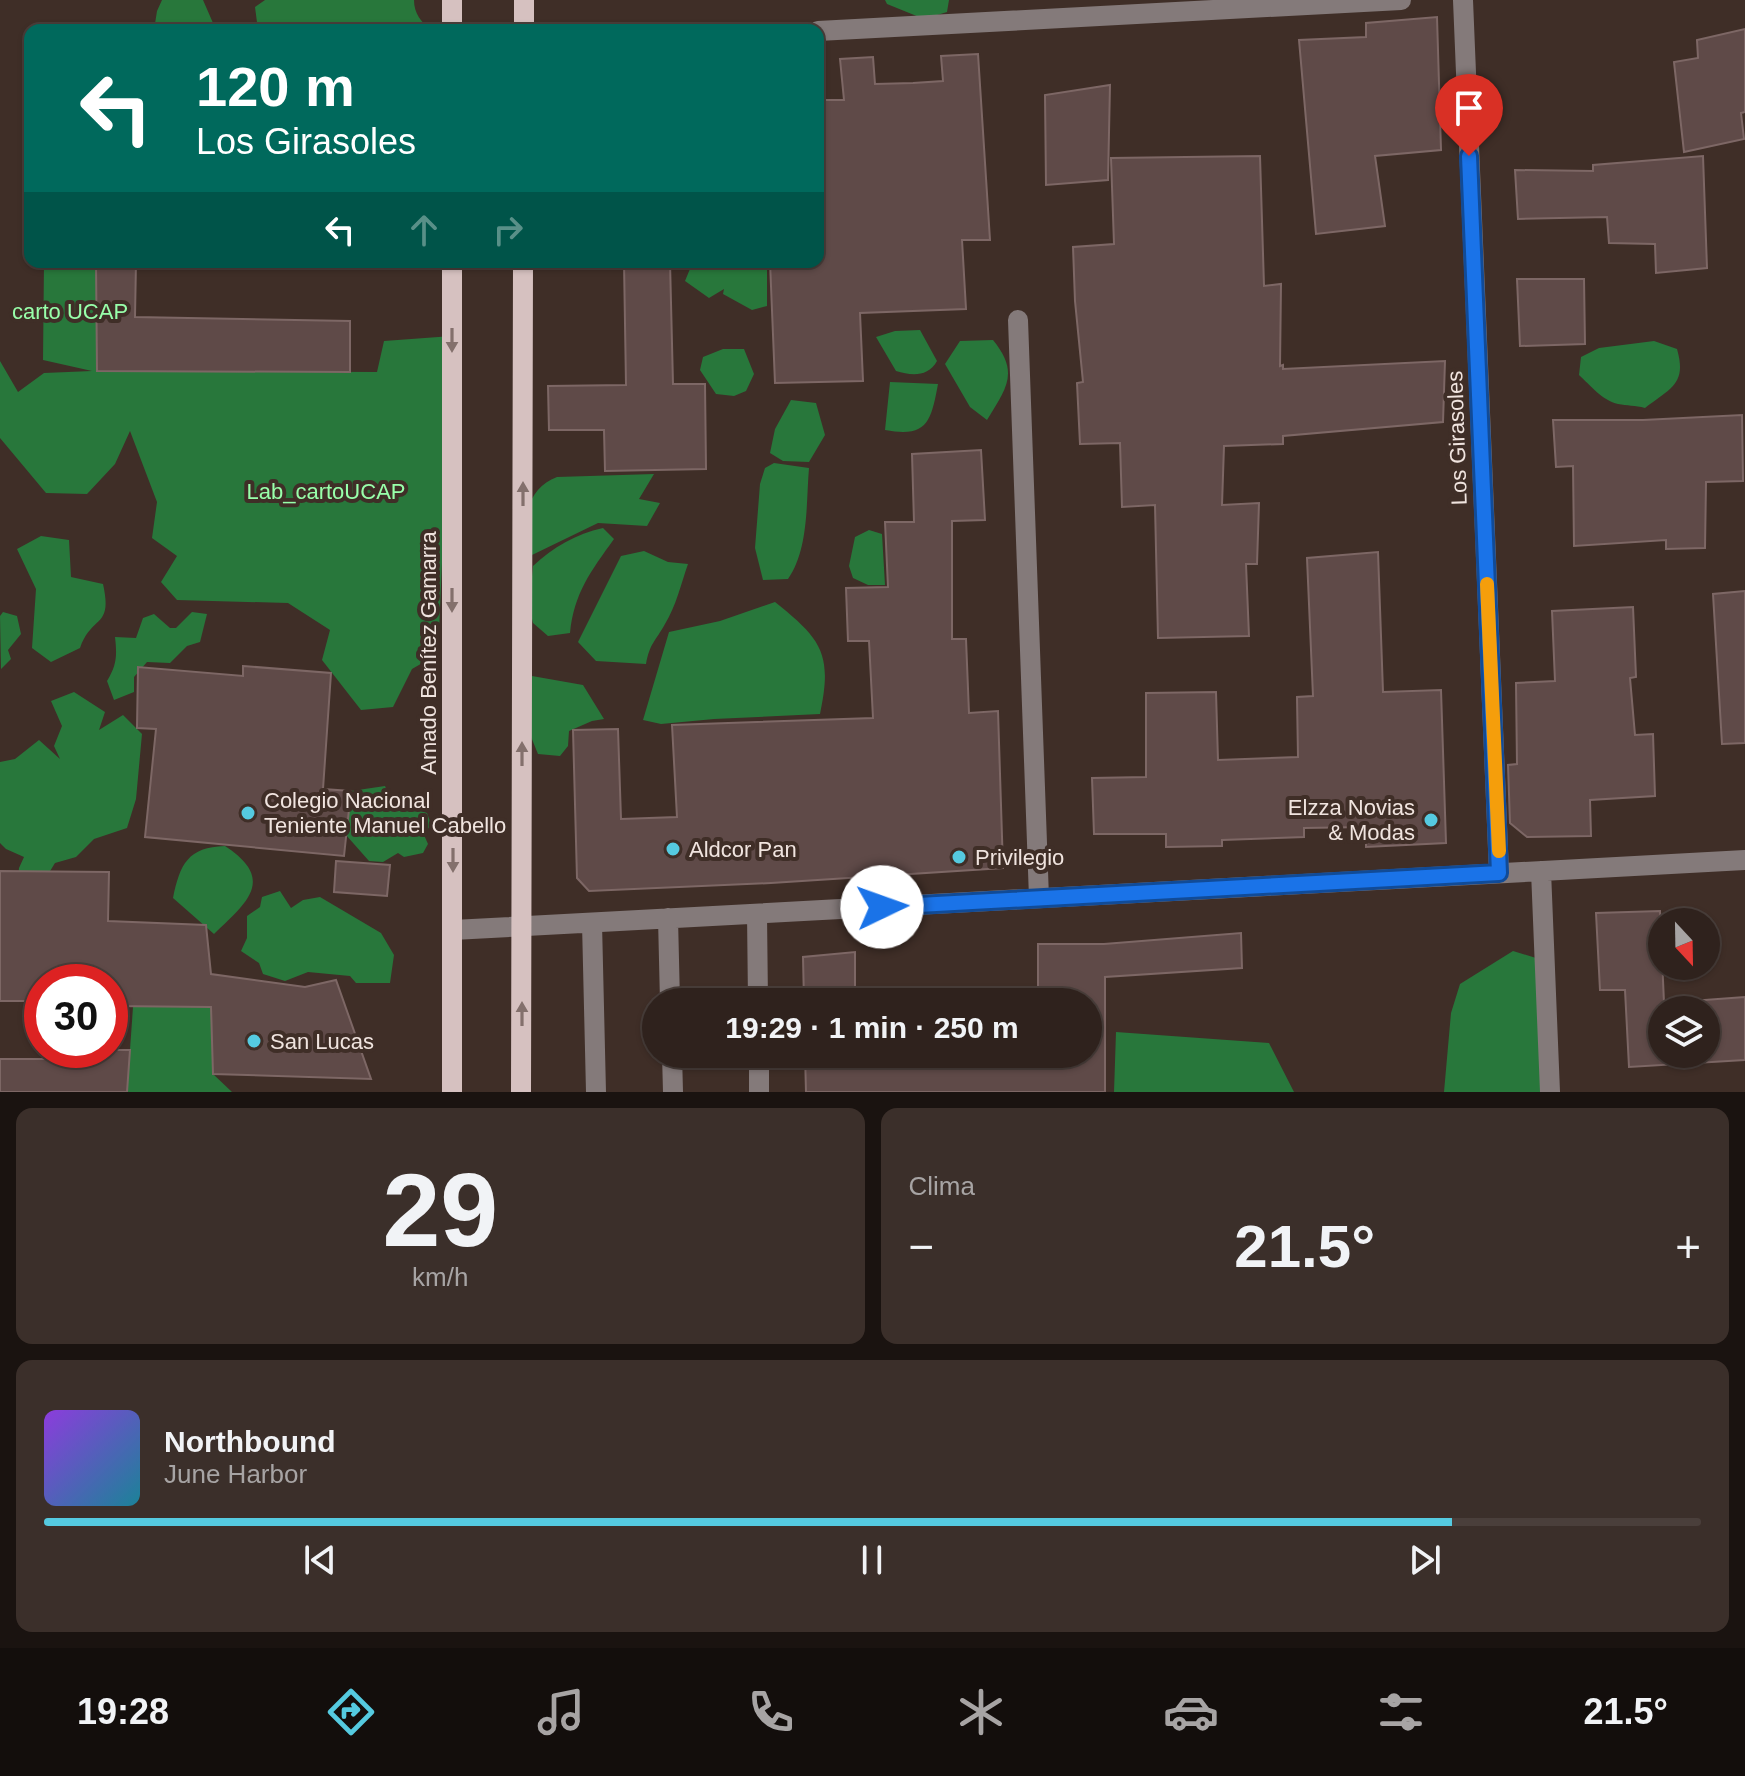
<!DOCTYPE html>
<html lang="es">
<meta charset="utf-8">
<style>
:root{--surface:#2f221d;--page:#3b2f2a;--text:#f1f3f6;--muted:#a7a4a4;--line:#4a3f3b;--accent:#55cae0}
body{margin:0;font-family:Arial,sans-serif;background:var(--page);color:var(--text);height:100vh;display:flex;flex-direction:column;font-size:30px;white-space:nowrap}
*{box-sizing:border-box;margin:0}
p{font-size:26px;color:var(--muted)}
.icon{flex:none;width:44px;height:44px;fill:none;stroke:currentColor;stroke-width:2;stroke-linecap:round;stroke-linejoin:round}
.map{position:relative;height:1092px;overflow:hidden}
.drawer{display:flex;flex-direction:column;gap:16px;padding:16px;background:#1a1310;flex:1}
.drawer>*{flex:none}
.hud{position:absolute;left:24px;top:24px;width:800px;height:244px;border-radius:16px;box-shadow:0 2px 6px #0004,0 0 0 2px var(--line);background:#00695c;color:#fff;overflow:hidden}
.needle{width:52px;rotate:158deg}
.buttons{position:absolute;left:1648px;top:908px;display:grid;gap:16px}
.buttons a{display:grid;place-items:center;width:72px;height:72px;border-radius:50%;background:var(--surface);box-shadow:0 2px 6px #0004,0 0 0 2px var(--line);font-size:40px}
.speed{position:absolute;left:24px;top:964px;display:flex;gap:16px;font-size:40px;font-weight:700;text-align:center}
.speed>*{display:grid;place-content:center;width:104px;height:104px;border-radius:50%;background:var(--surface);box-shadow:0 2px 6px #0004,0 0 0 2px var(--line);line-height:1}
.speed .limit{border:12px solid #d22;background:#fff;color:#111}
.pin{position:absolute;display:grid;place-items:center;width:68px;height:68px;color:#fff;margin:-82px -34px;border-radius:50% 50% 50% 0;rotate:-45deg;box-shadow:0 0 8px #0007}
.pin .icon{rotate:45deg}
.me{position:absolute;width:88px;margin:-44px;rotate:87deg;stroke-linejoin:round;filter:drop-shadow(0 0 6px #0008)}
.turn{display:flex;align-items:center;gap:28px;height:168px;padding:0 40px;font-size:36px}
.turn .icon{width:104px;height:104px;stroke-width:2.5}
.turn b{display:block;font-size:56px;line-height:68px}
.lanes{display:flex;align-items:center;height:76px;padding:0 40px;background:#0003;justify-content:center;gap:40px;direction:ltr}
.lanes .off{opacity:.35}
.big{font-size:60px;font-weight:600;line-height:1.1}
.drawer .tile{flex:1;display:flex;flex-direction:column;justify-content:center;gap:12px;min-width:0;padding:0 28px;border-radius:16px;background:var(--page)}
.drawer .dial{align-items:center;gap:0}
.dial b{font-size:104px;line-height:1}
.song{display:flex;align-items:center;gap:24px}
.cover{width:96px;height:96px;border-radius:12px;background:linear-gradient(135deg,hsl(270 70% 55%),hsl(190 70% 35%))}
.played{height:8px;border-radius:4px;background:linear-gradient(90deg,var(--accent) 85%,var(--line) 85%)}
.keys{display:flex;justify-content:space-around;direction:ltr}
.heat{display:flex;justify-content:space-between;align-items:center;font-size:44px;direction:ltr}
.drawer .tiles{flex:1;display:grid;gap:16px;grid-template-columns:1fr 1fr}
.tile:last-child{grid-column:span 2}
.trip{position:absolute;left:642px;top:988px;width:460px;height:80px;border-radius:40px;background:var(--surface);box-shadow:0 2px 6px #0004,0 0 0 2px var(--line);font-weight:600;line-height:80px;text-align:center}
.tabs{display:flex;height:128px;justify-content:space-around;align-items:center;background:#130e0c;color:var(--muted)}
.tabs .icon{width:56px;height:56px}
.tabs .selected{color:var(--accent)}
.tabs b{font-size:36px;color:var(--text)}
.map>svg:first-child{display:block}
</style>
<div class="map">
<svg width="1745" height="1092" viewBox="0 0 1745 1092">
<rect width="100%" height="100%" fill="#3f2e27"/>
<path fill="#28773b" d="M162 0H203L213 23 209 30H154L157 11Z
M265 0H414C414 13 421 23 432 30H258L255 7Z
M885 0H949L947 12 924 19 887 4Z
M44 262H96L97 371 377 372 384 341 452 336 438 654 412 669 393 707 361 710 322 660 330 630 288 603 177 600 161 582 177 556 152 538 157 502 130 431 115 464 87 494 46 493 0 438V361L18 392 44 373 92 371 43 360Z
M699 262H767V306L752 310 723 294 724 289 709 298 685 281 692 264Z
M920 330 937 361C928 377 912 376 896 371L876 337 895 331Z
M993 340C1020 373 1006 388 987 420L970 407 945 364 960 341Z
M1654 341 1677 349C1687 384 1671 388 1645 408 1635 405 1627 406 1618 404 1603 401 1590 385 1579 375L1581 357 1599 348Z
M723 349H744L754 374 746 391 734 396 716 394 700 370 703 357Z
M890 382 938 384C931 421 928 438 885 430Z
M791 400 816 403 825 435 809 462 783 461 770 453 775 429Z
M774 463 809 468C806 503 809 549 788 579L763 580 755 548 760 484 765 468Z
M654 474 639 499 660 503 647 526 598 523 532 555C519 526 526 488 557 477Z
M603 528 614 539C591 571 574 593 570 633L548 636 533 623 529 607 533 566C553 547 576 534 603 528Z
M869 530 882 534 885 585H868L853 578 849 566 855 537Z
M41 536 69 540 71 577 103 584C113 629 92 614 80 648L51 662 32 648 36 589 17 549Z
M644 551 668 562 688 564C681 584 676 606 665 624 655 642 650 643 646 664L596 661 578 642 621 556Z
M775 602C821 639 833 653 820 714L714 719 661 724 643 720 669 632 720 621Z
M3 612 17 616 21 634 8 650 11 659 1 669 0 616Z
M192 612 207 614 200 642 187 646 170 663 147 662 134 677V692L114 700 107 681C117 665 117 655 115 637L136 638 143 618 154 614 170 628H176Z
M532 676 583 685 604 719 592 721 569 731 568 746 560 756 538 754 527 727Z
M74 692 105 712 99 730 123 715 142 734 136 799 127 828 94 839 76 857 55 863 44 881 16 896 19 868 24 857 6 849 0 843V762L15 759 39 740 60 759 54 746 62 726 51 701Z
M385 786 393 806C405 809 415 808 427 813L431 824 424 835 428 844 423 853 404 857 398 853 383 862 369 861 346 835 351 791Z
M225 846C277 880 246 903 214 934L173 898C180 864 188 847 225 846Z
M280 891 291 908 303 900 320 897 381 933 394 955 390 983H356L350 976 308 972 285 981 263 974 259 963 241 951 247 938V916L260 907 262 897Z
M1513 951 1536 958 1542 1092H1444L1451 1013 1460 984Z
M133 1007H211L213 1074 232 1092H127Z
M1116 1032 1269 1043 1294 1092H1114Z"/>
<path fill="#5f4a48" stroke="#7d6765" stroke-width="2" fill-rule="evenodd" d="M1437 17 1441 150 1375 156 1385 226 1316 234 1299 40 1366 37V23Z
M1745 29V112L1741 113 1744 139 1684 152 1674 62 1698 58 1697 40Z
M978 54 990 240H962L966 309 860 313 863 381 775 383 770 262H818V100H844L840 59 873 57 875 84 913 83 943 81 941 56Z
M1110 85 1108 180 1046 185 1045 95Z
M1260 156 1264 286 1281 284 1280 366 1283 365V369L1445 361 1443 422 1283 436V444L1224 446 1222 505 1259 503 1257 564H1246L1249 636 1158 638 1155 505 1122 507 1120 443 1080 444 1077 383 1083 382 1075 301 1073 247 1114 244 1111 158Z
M1703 156 1707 268 1656 273 1655 244 1609 243 1607 217 1518 219 1515 170 1593 171V165Z
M96 262H136L135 317 350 321V372L97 371Z
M624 262H670L673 384H705L706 469 605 471 604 430H549L548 386 626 385Z
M1517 279H1584L1585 344 1520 346Z
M1742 415 1743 481 1706 482 1705 548 1666 549V540L1574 546 1573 466 1556 467 1553 420H1643Z
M981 450 985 520 952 521V639H966L969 713 998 711 1003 868 771 883 589 891 577 878 573 730 618 729 621 819 677 817 672 725 873 718 869 641H848L846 588 888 587 885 522H914L912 454Z
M1378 552 1383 692 1441 690 1446 843 1366 847V827L1304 828V837L1222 840V846L1166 847V834H1094L1092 778 1146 777V693L1216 692 1218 760 1298 757 1297 697 1313 696 1307 558Z
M1745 591V743L1722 744 1713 594Z
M1633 607 1636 677 1630 678 1635 735 1653 734 1655 796 1590 800 1591 836 1527 837 1510 823 1508 765 1517 764 1516 683 1555 681 1552 611Z
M243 666 331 673 323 789 351 791 344 856 145 837 156 729 137 728 138 667 243 676Z
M336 861 390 865 387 896 334 892Z
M0 871 109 872 108 921 206 925 211 974 305 987 336 980 371 1079 213 1074 211 1007 110 1006V982H42V996L29 1001H0Z
M1660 911 1664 1003 1745 997V1060L1629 1067 1625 990H1600L1596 913ZM1662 1010H1706V1054H1662Z
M1241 933 1242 968 1105 977V1092H806L805 1054H1088V1002H804L803 957 855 952V993L1038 994V944H1104Z
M49 1050H130L127 1092H0V1059H50Z"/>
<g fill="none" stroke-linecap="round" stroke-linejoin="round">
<path stroke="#847a7a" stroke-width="20" d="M1463 0 1499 873
M818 31 1401 0
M1018 320 1039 898
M1541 871 1550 1092
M757 914 758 1002
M668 918 670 1002
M592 923 596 1092
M453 930 1745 860
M672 1054 673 1092
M759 1054V1092"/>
<path stroke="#d6c1c0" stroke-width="20" d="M452 0V30
M524 0V30
M452 262V1092
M521 1092 523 262"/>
</g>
<defs><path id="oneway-solid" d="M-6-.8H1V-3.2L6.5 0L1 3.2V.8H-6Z" transform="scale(2)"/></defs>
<g fill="#83706c">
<use href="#oneway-solid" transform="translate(452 340) rotate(90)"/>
<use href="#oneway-solid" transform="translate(523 494) rotate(-90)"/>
<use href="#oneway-solid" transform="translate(452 600) rotate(90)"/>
<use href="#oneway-solid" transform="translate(522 754) rotate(-90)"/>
<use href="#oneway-solid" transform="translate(453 860) rotate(90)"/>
<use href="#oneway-solid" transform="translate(522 1014) rotate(-90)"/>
</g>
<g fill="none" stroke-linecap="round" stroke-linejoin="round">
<g stroke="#114b97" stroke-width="20">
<path id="route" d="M882 907 1499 873 1469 156"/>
</g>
<use href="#route" stroke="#1a73e8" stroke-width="14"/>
<path stroke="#f59e0b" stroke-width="14" d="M1487 584 1499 851"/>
</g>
<g fill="#55cae0" stroke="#3f2e27" stroke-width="3">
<circle cx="248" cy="813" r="8"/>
<circle cx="1431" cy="820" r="8"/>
<circle cx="673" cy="849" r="8"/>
<circle cx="959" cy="857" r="8"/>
<circle cx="254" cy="1041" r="8"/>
</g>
<g text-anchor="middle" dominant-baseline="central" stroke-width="8" stroke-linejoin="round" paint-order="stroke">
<g font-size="22" fill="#98ffaa" stroke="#3f2e27">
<text x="70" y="311">carto UCAP</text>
<text x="326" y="491">Lab_cartoUCAP</text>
</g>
<g font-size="22" fill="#f0e4df" stroke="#3f2e27">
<text transform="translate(1457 438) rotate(-92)">Los Girasoles</text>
<text transform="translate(428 653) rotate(-90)">Amado Benítez Gamarra</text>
</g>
<g font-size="22" fill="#f0e4df" stroke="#3f2e27" text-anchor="start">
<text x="264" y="800">Colegio Nacional<tspan x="264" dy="25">Teniente Manuel Cabello</tspan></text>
<text x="1415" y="807" text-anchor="end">Elzza Novias<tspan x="1415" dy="25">&amp; Modas</tspan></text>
<text x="689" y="849">Aldcor Pan</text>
<text x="975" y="857">Privilegio</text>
<text x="270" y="1041">San Lucas</text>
</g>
</g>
</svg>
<div class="buttons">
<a><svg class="needle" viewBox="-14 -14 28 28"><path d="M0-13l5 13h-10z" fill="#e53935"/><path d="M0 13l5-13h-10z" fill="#a7a4a4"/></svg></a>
<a><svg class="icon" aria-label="layers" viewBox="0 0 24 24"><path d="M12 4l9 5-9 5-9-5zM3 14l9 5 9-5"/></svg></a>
</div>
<div class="speed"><div class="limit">30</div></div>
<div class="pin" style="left:1469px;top:156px;background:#d93025"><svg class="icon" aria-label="arrive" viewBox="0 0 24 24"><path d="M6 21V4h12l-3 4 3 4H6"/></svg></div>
<svg class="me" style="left:882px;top:907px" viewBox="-20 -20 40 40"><circle r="19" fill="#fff"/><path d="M0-13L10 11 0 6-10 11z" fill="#1a73e8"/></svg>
<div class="trip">19:29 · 1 min · 250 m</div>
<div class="hud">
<div class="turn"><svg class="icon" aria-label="left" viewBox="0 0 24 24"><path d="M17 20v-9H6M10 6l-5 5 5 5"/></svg><div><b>120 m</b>Los Girasoles</div></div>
<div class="lanes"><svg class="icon" aria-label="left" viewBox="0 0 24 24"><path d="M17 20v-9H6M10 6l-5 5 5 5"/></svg><svg class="icon off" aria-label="ahead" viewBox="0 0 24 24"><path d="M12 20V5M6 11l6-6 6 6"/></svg><svg class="icon off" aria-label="right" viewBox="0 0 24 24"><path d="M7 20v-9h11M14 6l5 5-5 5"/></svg></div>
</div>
</div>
<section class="drawer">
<div class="tiles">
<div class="tile dial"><b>29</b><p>km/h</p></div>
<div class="tile"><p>Clima</p>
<div class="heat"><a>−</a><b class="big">21.5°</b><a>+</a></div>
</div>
<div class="tile">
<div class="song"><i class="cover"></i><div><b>Northbound</b><p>June Harbor</p></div></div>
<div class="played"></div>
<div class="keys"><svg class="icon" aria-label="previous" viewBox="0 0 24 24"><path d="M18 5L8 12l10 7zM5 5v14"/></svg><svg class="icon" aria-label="pause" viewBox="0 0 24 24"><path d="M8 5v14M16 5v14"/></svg><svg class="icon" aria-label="next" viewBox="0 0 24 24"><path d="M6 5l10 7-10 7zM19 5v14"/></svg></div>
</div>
</div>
</section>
<nav class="tabs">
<b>19:28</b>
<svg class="icon selected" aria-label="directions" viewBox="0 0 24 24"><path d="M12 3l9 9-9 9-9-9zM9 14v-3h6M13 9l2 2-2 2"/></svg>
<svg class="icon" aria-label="music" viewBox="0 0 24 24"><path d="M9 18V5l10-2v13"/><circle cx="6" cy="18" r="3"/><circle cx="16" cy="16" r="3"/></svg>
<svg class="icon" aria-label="phone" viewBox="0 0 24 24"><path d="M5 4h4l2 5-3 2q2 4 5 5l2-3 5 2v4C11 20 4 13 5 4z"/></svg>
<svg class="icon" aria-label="climate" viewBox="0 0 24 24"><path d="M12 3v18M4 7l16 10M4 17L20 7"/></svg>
<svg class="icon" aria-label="car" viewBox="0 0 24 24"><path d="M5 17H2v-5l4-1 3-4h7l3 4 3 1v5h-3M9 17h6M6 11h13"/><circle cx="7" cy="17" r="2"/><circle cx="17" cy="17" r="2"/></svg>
<svg class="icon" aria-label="filters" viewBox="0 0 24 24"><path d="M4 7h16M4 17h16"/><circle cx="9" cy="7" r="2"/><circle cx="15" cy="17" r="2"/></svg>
<b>21.5°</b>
</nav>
